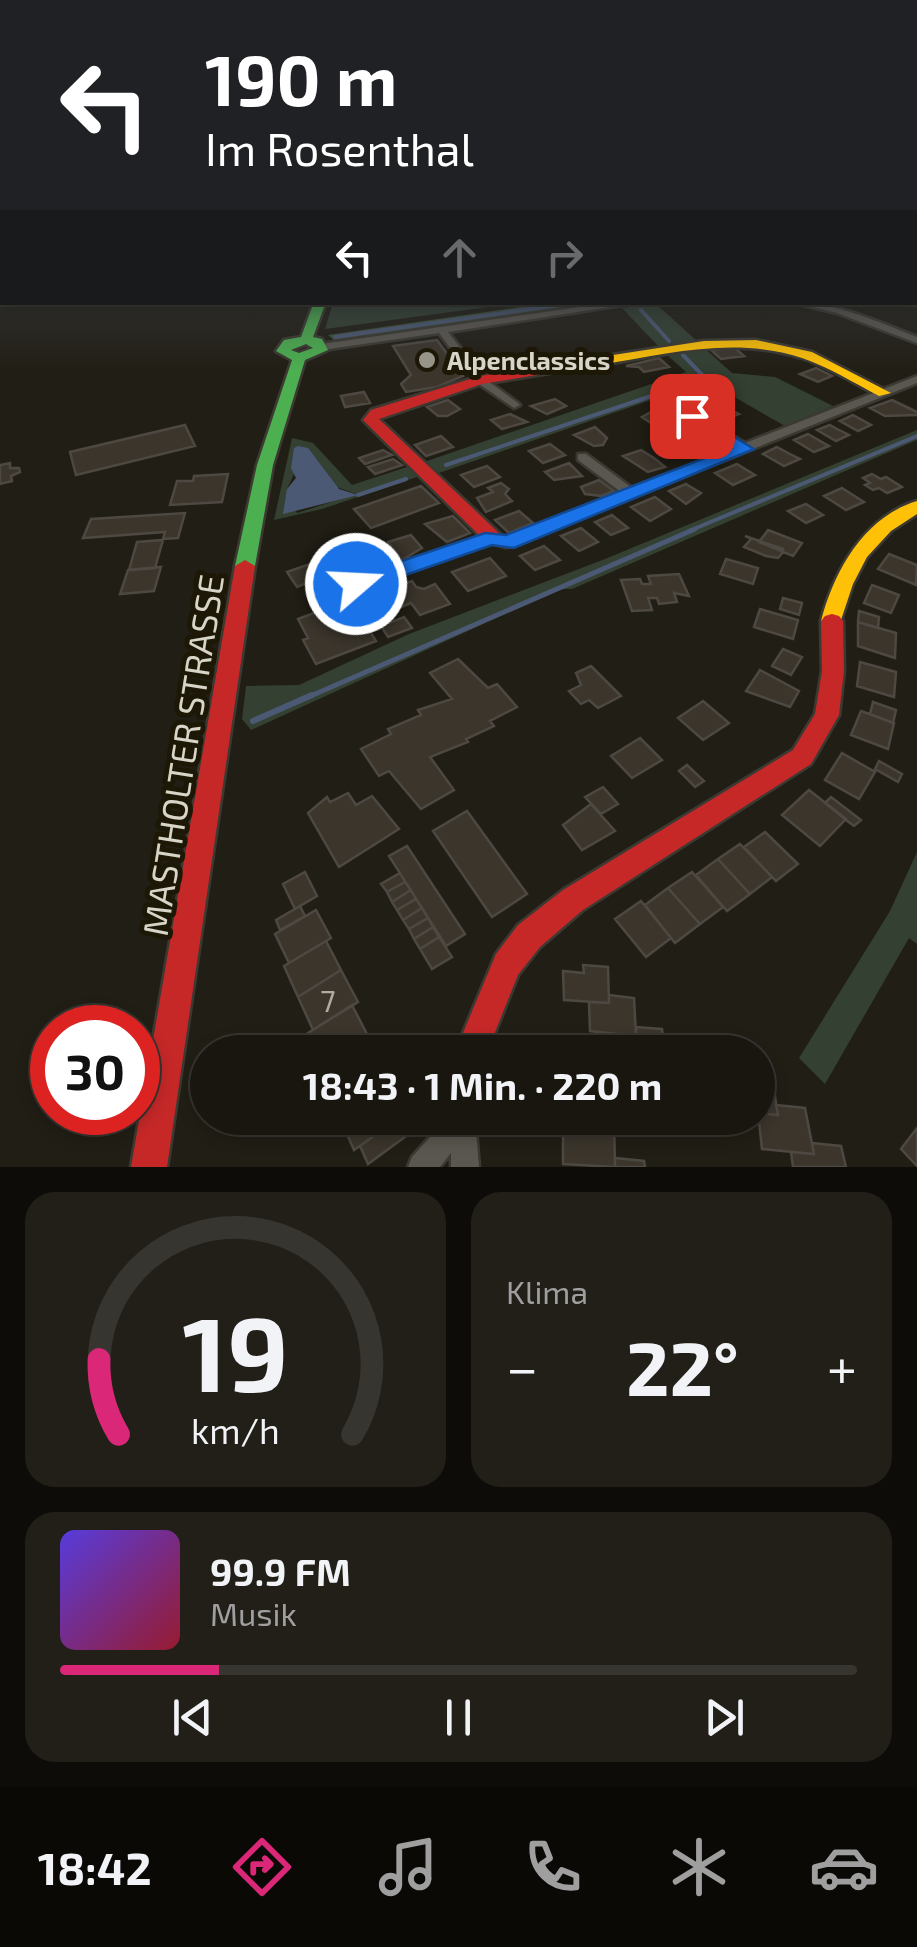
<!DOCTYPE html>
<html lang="de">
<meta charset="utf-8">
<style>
:root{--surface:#191610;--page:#221f19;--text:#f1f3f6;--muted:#9f9f9f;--line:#373530;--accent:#db2777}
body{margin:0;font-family:"Exo 2",sans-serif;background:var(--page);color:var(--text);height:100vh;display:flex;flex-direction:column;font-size:38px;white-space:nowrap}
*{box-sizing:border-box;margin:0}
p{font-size:32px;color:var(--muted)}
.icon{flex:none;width:55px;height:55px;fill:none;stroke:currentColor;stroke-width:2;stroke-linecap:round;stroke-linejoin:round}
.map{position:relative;height:1167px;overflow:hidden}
.details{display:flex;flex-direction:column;gap:25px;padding:25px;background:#0e0c09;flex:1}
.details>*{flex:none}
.hud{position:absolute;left:0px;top:0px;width:918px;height:305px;box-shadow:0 5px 15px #0003,0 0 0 2px var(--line);background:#202124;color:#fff;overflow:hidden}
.speed{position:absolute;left:30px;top:1005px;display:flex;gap:20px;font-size:50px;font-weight:700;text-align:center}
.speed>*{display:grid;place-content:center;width:130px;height:130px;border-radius:50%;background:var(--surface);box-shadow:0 5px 15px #0003,0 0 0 2px var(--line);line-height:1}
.speed .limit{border:15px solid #d22;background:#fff;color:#111}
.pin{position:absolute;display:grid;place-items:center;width:85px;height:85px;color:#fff;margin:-42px;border-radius:20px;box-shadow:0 5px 15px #0006}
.me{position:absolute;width:110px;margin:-55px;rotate:71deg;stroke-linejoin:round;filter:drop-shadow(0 0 8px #0008)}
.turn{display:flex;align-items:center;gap:35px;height:210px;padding:0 40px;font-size:45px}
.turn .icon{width:130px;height:130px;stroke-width:2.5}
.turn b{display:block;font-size:70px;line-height:85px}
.lanes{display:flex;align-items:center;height:95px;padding:0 40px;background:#0003;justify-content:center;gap:50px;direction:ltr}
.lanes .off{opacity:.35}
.big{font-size:75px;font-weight:700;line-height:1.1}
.details .card{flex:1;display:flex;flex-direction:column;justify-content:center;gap:15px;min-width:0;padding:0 35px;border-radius:30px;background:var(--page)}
.details .dial{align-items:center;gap:0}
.dial svg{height:260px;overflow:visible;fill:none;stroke:var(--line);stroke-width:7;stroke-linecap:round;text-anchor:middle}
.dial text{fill:var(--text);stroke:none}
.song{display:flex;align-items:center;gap:30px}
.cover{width:120px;height:120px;border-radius:15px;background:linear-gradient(135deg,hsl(250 70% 55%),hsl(350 70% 35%))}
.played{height:10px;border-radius:5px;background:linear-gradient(90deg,var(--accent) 20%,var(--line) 20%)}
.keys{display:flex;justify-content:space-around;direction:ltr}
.heat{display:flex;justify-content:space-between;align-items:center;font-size:55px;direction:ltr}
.details .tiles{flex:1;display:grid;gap:25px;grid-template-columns:1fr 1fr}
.card:last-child{grid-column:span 2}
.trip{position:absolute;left:190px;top:1035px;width:585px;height:100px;border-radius:50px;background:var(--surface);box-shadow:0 5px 15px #0003,0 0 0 2px var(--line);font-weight:700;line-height:100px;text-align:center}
.tab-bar{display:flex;height:160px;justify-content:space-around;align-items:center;background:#0a0906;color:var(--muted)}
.tab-bar .icon{width:70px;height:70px}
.tab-bar .active{color:var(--accent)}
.tab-bar b{font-size:45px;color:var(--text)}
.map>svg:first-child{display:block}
</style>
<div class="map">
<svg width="917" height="1167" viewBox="0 0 917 1167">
<rect width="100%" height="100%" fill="#211e15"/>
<path fill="#334032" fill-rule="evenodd" d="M333 303V302L518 303 325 329Z
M655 303 697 341 659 347 622 308Z
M702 346 732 373 775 377 833 406 785 426 706 381 436 474 424 462 686 372 665 353Z
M917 430V440L572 589H560L251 730 242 719 246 686 299 685 409 634 605 559Z
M292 438 313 443 352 485 410 466 420 476 322 509 274 520ZM295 472 356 494 297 513 287 489Z
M917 852V944L909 938 825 1084 799 1058 890 911Z"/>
<path fill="#3c5139" d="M548 303H600L334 340 328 335Z"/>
<path fill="#4c5975" d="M298 446 308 448 339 489 358 495 283 514 287 489 296 478 291 468 294 448Z"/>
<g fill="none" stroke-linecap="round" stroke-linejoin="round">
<path stroke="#4c5975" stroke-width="4" d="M641 310 669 341
M335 337 580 302
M446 465 705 378 683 355
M358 495 406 479
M689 531 917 436"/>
<path stroke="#4c5975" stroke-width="5" d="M306 698 695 529"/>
<path stroke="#4c5975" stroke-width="6" d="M253 721 312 695"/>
</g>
<path fill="#3b352c" stroke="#4d4841" stroke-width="2.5" d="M437 340 463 376 437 387 406 392 401 384 411 375 393 346Z
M728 347 735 348 744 356 721 359 712 351Z
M659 358 669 367 644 372 639 367 626 366Z
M816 368 832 376 818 382 800 374Z
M364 392 370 403 345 407 341 396Z
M695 394 710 402 690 409 675 401Z
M555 399 566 406 547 414 531 406Z
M448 400 460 409 447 416H438L427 407Z
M892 400 917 412V415L885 416 870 408Z
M724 406 739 414 721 421 705 412Z
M658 408 671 416 651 423 642 417Z
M510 414 527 422 502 429 491 420Z
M853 415 871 425 858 431 840 421Z
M678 422 692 431 688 437H677L663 428Z
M185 425 195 446 76 475 70 452Z
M830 425 837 429 849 435 836 441 817 430Z
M595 427 607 438 603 445 594 446 574 435Z
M808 434 829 446 814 452 794 440Z
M441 436 453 447 426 456 415 445Z
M708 438 724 447 707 454 691 444Z
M550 444 565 455 543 463 529 451Z
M777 447 790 454 800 459 784 466 763 454Z
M383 450 392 455 365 464 359 458Z
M641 450 654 458 665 467 648 472 623 456Z
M393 459 402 465 375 474 368 467Z
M10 463V468H19L20 472 11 476 12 481 0 484V465Z
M569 463 582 476 554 480 545 472Z
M737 464 755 475 733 485 715 473Z
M487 466 500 477 474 487 461 475Z
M228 474 222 502 170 505 177 481H193L194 476Z
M872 474 881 479 886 477 902 487 887 493 879 488 873 490 865 485 870 483 863 478Z
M599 480 614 491 601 496 585 494 581 487Z
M501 483 509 489 505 494 512 501 486 512 477 498 493 492 488 488Z
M686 484 701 493 686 504 669 491Z
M421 486 439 503 371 528 354 509Z
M842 488 864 502 846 510 824 496Z
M655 497 671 509 650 521 631 507Z
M806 504 823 515 806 523 788 511Z
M519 511 533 523 509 533 495 520Z
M185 513 178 538 163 539 165 532 83 538 91 519Z
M612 515 628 528 611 535 595 522Z
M453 516 470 533 447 542 425 524Z
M581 528 598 542 579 551 561 536Z
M768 530 802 543 793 556 759 542Z
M411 535 422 548 402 560 388 542Z
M745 536 783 549V552L778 558 766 556 744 547 751 539Z
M163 540 155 568 129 570 137 542Z
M364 546 374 559 345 568 340 561 346 559 342 553Z
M544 546 560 560 535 570 520 556Z
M889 554 917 565 916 585 878 569Z
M490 558 506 576 468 591 452 572Z
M726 559 758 568 753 584 720 574Z
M310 564 319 578 297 587 287 572Z
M161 567 154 591 120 594 128 570Z
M679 574 689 596 674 593 677 602 659 604 657 598H648L652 610 632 611 621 580 640 579 642 584H651L648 576Z
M412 581 416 587 424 589 435 584 450 604 420 615 411 603 399 608 386 590Z
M872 585 899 595 891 613 864 603Z
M783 598 802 603 799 615 780 609Z
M327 608 338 626 362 618 376 641 316 664 303 640 308 638 298 619Z
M760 609 798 620 793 639 754 627Z
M859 611 879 617 878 628 858 622Z
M404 617 412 628 388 637 381 626Z
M858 622 896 633 895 658 858 646Z
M783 649 802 657 791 675 772 666Z
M458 659 488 688 497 684 517 707 490 721 494 726 466 739 468 742 430 757 454 790 421 809 389 771 379 776 361 749 391 734 388 729 421 715 418 710 452 699 430 673Z
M860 662 896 672 894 697 857 686Z
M591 666 621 696 598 708 589 700 581 704 569 691 581 685 576 673Z
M760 670 799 691 790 707 746 691Z
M703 701 729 723 703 740 678 718Z
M873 702 896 710 893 723 870 714Z
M861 711 894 723 888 749 851 735Z
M640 738 662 760 632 778 611 756Z
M842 753 875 772 859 799 825 780Z
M879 761 902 774 898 782 875 769Z
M687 765 704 781 695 787 679 771Z
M603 787 618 804 601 814 585 797Z
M809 790 846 819 820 846 782 815Z
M348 793 356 805 372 796 399 829 339 867 308 813 327 797 330 802Z
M831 797 861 820 854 826 846 820 825 803Z
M591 804 615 831 582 850 563 825Z
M467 811 527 894 492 917 433 831Z
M765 832 798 864 776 881 744 847Z
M740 844 772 877 750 894 718 859Z
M407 846 465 934 446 946 389 856Z
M718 859 750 894 727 911 696 875Z
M305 872 317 896 295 909 283 884Z
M692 872 723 907 700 924 668 888Z
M400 873 405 882 387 892 381 884Z
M405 882 411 890 392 902 387 892Z
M668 888 700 924 675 943 645 905Z
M411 890 416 899 397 910 392 902Z
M416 899 422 908 403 920 397 910Z
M641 901 671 938 646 957 615 919Z
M300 906 305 916 280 930 276 920Z
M422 908 428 918 409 929 403 920Z
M316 910 331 938 289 963 275 934Z
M428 918 433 927 414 939 409 929Z
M433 927 439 937 420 949 414 939Z
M439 937 452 957 432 969 420 949Z
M326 941 341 970 298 997 284 966Z
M583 965 608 967 609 1003 564 1000 563 971 584 973Z
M341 970 358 1002 313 1030 298 997Z
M609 995 634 998 636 1036 590 1031 589 1002 609 1003Z
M352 1005 369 1038 348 1052H317L308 1033Z
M636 1027 662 1029 665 1052H617L616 1034 636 1036Z
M758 1070 771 1071 778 1115 758 1113Z
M776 1105 805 1108 814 1154 762 1149 758 1113 778 1115Z
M340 1118H399L354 1150Z
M586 1118 614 1120 615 1167 563 1164V1126L586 1128Z
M396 1120 405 1137 368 1164 360 1146Z
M917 1128V1166L901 1149Z
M812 1143 841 1146 846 1167H793L791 1152 814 1154Z
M615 1158 644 1161 645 1167H615Z"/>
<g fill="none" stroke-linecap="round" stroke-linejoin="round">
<g stroke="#3c3932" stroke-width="5">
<path id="street" d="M615 302H642L448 332 484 378 518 403 520 405 514 408 476 382 439 333 322 350 317 347 322 344Z
M791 302C835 302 876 321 917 337V343L837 313Z
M917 376V383L511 546 506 547 493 543 361 588 356 589 348 584 351 580 488 535 493 534 506 538 621 492 578 460V454H586L632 488 734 448 688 418V414H696L745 443Z
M437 1118H475L479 1167H451V1153L440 1167H408L412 1157 430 1137Z"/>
</g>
<g stroke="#3c3932" stroke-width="5">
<path id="fast" d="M314 302H326L313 337 322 339 328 350 305 360 273 465 255 566 245 572 235 566 257 465 292 360 276 351 284 340 301 337ZM306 344 313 348 299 353 291 350Z"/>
</g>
<g stroke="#3c3932" stroke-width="5">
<path id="slow" d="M756 340 812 352 891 393 879 396C854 383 829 367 802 358 736 336 666 354 600 365L593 361 600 357 704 341Z
M917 501V514L891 531 867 557 853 584 839 626H825L821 621C834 571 864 517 917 501Z"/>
</g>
<g stroke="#3c3932" stroke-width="5">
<path id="jam" d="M600 357 605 358V364L482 384 379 419 500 534 502 538 500 542H486L363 420 371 410 480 376Z
M245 560 255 566 167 1167H131L235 566Z
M832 614 839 616 843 621 844 671 839 715 811 764 583 910 540 947 518 975 487 1052H455L496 954 518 925 563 890 793 750 815 714 822 671 821 621 825 616Z"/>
</g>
<use href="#street" fill="#5a5750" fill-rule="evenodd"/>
<use href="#fast" fill="#4caf50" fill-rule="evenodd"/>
<use href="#slow" fill="#ffc107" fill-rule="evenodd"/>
<use href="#jam" fill="#c62828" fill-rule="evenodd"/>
</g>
<linearGradient id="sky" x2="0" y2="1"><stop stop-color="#12100c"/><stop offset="0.56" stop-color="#3d4146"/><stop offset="1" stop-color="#3d4146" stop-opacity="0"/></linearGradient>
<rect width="917" height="371" fill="url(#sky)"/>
<path fill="#1a73e8" stroke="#114b97" stroke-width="2.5" d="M692 411 754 449 514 548 492 545 356 592 345 584 348 579 485 533 506 535 731 448 686 420 684 416Z"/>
<circle fill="#979489" stroke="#1d1806" stroke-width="4" cx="427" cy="360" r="10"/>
<g text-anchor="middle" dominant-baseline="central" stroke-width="10" stroke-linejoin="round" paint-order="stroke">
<g font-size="25" font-weight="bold" fill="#d7d4c8" stroke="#1d1806" text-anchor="start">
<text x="447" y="360">Alpenclassics</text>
</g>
<g font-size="30" fill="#b0aca1">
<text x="328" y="1000">7</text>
</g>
<g font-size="35" fill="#d7d4c8" stroke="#1d1806">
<text transform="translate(182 755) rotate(-81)">MASTHOLTER STRASSE</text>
</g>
</g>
</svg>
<div class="speed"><div class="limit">30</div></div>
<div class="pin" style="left:692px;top:416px;background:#d93025"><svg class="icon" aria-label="arrive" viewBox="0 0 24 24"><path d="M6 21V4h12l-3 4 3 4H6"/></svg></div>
<svg class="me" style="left:356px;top:584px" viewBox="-20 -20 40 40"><circle r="17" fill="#1a73e8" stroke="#fff" stroke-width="3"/><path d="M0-11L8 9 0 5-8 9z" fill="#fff"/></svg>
<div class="trip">18:43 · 1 Min. · 220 m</div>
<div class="hud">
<div class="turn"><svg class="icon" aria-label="left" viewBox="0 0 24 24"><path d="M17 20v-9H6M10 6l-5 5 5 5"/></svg><div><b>190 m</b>Im Rosenthal</div></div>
<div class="lanes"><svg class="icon" aria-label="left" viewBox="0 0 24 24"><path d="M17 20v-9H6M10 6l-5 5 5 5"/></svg><svg class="icon off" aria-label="ahead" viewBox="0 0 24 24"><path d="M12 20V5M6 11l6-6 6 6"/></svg><svg class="icon off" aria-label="right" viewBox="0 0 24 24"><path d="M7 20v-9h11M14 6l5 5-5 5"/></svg></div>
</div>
</div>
<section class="details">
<div class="tiles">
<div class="card dial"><svg viewBox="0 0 100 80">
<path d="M14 69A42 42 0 1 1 86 69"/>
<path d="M14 69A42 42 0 0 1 8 46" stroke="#db2777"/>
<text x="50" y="56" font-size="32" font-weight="700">19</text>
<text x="50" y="72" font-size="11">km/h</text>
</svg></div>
<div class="card"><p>Klima</p>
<div class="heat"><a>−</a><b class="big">22°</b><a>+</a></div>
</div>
<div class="card">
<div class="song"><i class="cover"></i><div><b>99.9 FM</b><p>Musik</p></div></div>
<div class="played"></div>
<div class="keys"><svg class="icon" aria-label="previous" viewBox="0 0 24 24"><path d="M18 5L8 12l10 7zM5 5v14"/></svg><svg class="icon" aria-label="pause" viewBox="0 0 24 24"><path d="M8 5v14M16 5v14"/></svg><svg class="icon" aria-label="next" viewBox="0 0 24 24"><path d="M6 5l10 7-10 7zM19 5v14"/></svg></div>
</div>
</div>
</section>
<nav class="tab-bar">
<b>18:42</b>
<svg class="icon active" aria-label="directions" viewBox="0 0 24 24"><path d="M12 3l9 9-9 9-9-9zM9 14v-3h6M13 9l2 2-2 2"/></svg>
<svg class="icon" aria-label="music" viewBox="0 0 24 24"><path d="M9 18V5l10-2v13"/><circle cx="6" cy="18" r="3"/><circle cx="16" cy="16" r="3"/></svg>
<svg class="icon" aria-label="phone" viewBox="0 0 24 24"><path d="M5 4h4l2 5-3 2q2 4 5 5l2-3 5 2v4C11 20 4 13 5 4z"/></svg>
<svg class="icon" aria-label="climate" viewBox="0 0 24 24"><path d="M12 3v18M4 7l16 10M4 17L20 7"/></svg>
<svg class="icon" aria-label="car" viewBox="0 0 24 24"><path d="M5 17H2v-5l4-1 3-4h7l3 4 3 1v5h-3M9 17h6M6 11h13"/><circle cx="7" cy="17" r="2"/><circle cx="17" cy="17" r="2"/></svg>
</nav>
